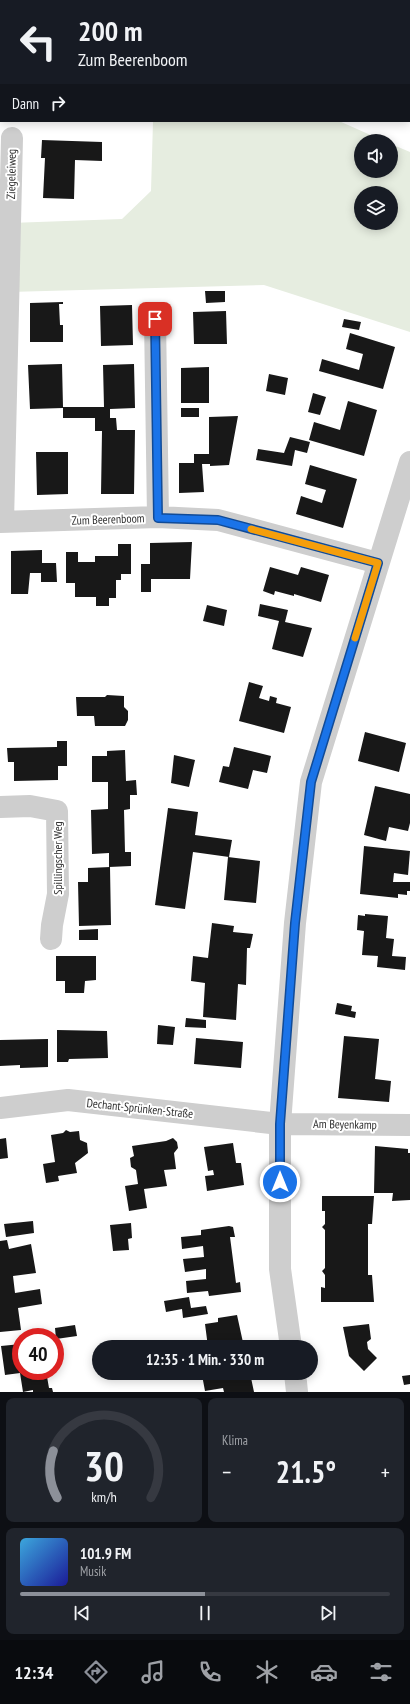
<!DOCTYPE html>
<html lang="de">
<meta charset="utf-8">
<style>
:root{--surface:#171b24;--page:#20242c;--text:#f1f3f6;--muted:#9ea1a6;--line:#363941;--accent:#8c9099}
body{margin:0;font-family:"PT Sans Narrow",sans-serif;background:var(--page);color:var(--text);height:100vh;display:flex;flex-direction:column;font-size:15px;white-space:nowrap}
*{box-sizing:border-box;margin:0}
p{font-size:13px;color:var(--muted)}
.icon{flex:none;width:22px;height:22px;fill:none;stroke:currentColor;stroke-width:2;stroke-linecap:round;stroke-linejoin:round}
.map{position:relative;height:1392px;overflow:hidden}
.sheet{display:flex;flex-direction:column;gap:6px;padding:6px;background:#0d0f14;flex:1}
.sheet>*{flex:none}
.top-card{position:absolute;left:0px;top:0px;width:410px;height:122px;box-shadow:0 2px 10px #0003;background:#171b24;color:var(--text);overflow:hidden}
.tools{position:absolute;left:354px;top:134px;display:grid;gap:8px}
.tools a{display:grid;place-items:center;width:44px;height:44px;border-radius:50%;background:var(--surface);box-shadow:0 2px 10px #0003;font-size:20px}
.speed{position:absolute;left:12px;top:1328px;display:flex;gap:8px;font-size:20px;font-weight:700;text-align:center}
.speed>*{display:grid;place-content:center;width:52px;height:52px;border-radius:50%;background:var(--surface);box-shadow:0 2px 10px #0003;line-height:1}
.speed .limit{border:6px solid #d22;background:#fff;color:#111}
.pin{position:absolute;display:grid;place-items:center;width:34px;height:34px;color:#fff;margin:-17px;border-radius:8px;box-shadow:0 2px 6px #0006}
.me{position:absolute;width:44px;margin:-22px;rotate:0deg;stroke-linejoin:round;filter:drop-shadow(0 0 3px #0008)}
.turn{display:flex;align-items:center;gap:14px;height:84px;padding:0 12px;font-size:18px}
.turn .icon{width:52px;height:52px;stroke-width:2.5}
.turn b{display:block;font-size:28px;line-height:34px}
.then{display:flex;align-items:center;height:38px;padding:0 12px;background:#0003;gap:8px;font-size:15px}
.big{font-size:30px;font-weight:600;line-height:1.1}
.sheet .tile{flex:1;display:flex;flex-direction:column;justify-content:center;gap:6px;min-width:0;padding:0 14px;border-radius:8px;background:var(--page)}
.sheet .dial{align-items:center;gap:0}
.dial svg{height:104px;overflow:visible;fill:none;stroke:var(--line);stroke-width:7;stroke-linecap:round;text-anchor:middle}
.dial text{fill:var(--text);stroke:none}
.song{display:flex;align-items:center;gap:12px}
.cover{width:48px;height:48px;border-radius:6px;background:linear-gradient(135deg,hsl(200 70% 55%),hsl(240 70% 35%))}
.played{height:4px;border-radius:2px;background:linear-gradient(90deg,var(--accent) 50%,var(--line) 50%)}
.keys{display:flex;justify-content:space-around;direction:ltr}
.heat{display:flex;justify-content:space-between;align-items:center;font-size:22px;direction:ltr}
.sheet .tiles{flex:1;display:grid;gap:6px;grid-template-columns:1fr 1fr}
.tile:last-child{grid-column:span 2}
.trip{position:absolute;left:92px;top:1340px;width:226px;height:40px;border-radius:20px;background:var(--surface);box-shadow:0 2px 10px #0003;font-weight:600;line-height:40px;text-align:center}
.tabs{display:flex;height:64px;justify-content:space-around;align-items:center;background:#090b0e;color:var(--muted)}
.tabs .icon{width:28px;height:28px}
.tabs .current{color:var(--accent)}
.tabs b{font-size:18px;color:var(--text)}
.map>svg:first-child{display:block}
</style>
<div class="map">
<svg width="410" height="1392" viewBox="0 0 410 1392">
<rect width="100%" height="100%" fill="#fff"/>
<path fill="#e6ede0" fill-rule="evenodd" d="M153 121H339L384 141H361V171H391V144L410 152V332L264 285 9 292 10 223 122 219 151 191ZM361 193H391V223H361Z"/>
<path fill="#181818" d="M42 140 102 142V161L75 160 74 199 43 198 45 158H41Z
M205 291H225V302L206 303Z
M63 302V304H59L60 325H63V342H30V303Z
M132 305 133 345 101 346 100 306Z
M226 311 227 344H194L193 312Z
M344 319 361 322 359 330 342 327Z
M350 333 395 347 383 389 319 371 322 359 359 370 363 354 346 349Z
M62 364 63 407H104L103 365 134 364 135 408 110 409V418H116L117 430H135L134 494H101L102 431H95V418H63V408L30 409 28 365Z
M209 367V403H181V368Z
M269 374 288 378 285 395 266 391Z
M313 393 326 397 320 415 308 412Z
M348 401 377 410 364 456 309 440 314 422 340 430Z
M181 408H199V417H181Z
M238 416 229 465 210 466V464H202L204 492 179 493V463H194V454H209V417Z
M290 437 310 442 307 453 295 450 292 466 256 460 258 449 284 453Z
M36 452H68V494L37 495Z
M310 465 357 479 343 528 296 514 301 496 322 503 324 496 326 490 305 484Z
M192 542 190 579H151V592H141V564H150V543Z
M118 544H131V574H121V580H116V598H109V606H96V597H75V583H66V552H78V562H95V556H118Z
M42 550V563H56L57 582H41V573H30L28 594H11V551Z
M270 567 298 575 301 567 329 575 321 602 294 594V596L275 591 274 595 263 591Z
M260 604 288 610 285 622 312 628 303 657 272 649 279 621 258 616Z
M207 605 227 610 224 626 203 621Z
M249 682 263 686 259 698 269 701 270 696 277 698 276 703 291 707 284 733 239 721Z
M107 695 124 696V707L128 711V720L125 726H95L94 716H77L76 697H105Z
M365 732 406 743 399 772 358 761Z
M57 741H67V766H58V780L14 781V762H8L7 748 57 747Z
M234 747 271 756 267 773 253 770 248 789 219 782 223 766 229 767Z
M125 750 126 781 136 780 137 795H130V809L124 810 125 852H131V866L109 867V853L92 854 91 810 108 809V782H92V756H107V751Z
M174 755 195 760 189 787 171 783Z
M375 786 410 794V823L408 831 389 827 386 841 364 835Z
M168 808 198 812 195 835 232 840 229 857 193 852 185 909 155 905Z
M364 846 410 851 408 875 394 873 393 882H410V891H407V895L398 894V898L360 894Z
M228 857 260 861 256 903 224 900Z
M110 867 111 925 79 926 78 882H88V868Z
M365 914 388 916 386 938 394 939 392 956 406 957 405 970 377 967 378 956 362 955 364 931 357 930 358 915 365 916Z
M212 923 234 926 233 932 253 934 250 948H247L246 985 238 984 236 1020 203 1017 205 983 191 981 193 956 208 958Z
M98 929V940H79V930Z
M56 956H96V980L85 981 84 993H65V981H56Z
M337 1003 352 1006 351 1011 356 1012 355 1018 335 1014Z
M186 1018 206 1020V1028L185 1027Z
M158 1025 175 1027 173 1045 157 1044Z
M57 1030 107 1031 108 1058 69 1059 68 1062H57Z
M344 1036 379 1039 375 1079 391 1081 389 1102 338 1098Z
M196 1038 243 1042 241 1068 194 1064Z
M48 1039V1067L20 1068V1065L0 1066V1040Z
M66 1130 70 1132 79 1131 80 1140 87 1143 88 1153 75 1163 77 1173 58 1176 59 1181 46 1183 43 1164 55 1162 51 1135 63 1133Z
M6 1138 8 1158 0 1159V1139Z
M173 1138 177 1142 178 1148 174 1153 176 1169 164 1170 167 1186 144 1189 147 1208 129 1211 125 1186 138 1184 136 1170 131 1167 130 1158 134 1156 132 1146 166 1141Z
M233 1143 236 1163H241L244 1185 207 1191 205 1176 214 1175 213 1170 208 1171 204 1147Z
M375 1146 408 1149V1153H410V1200L392 1201 393 1193H374Z
M322 1196H374L372 1224H368V1275H372L374 1302H321V1287L325 1288V1275L322 1271 325 1268V1230L322 1227 325 1224V1211H322Z
M33 1221 34 1233 6 1237 4 1224Z
M131 1223 132 1238 128 1239 129 1250 113 1251 110 1225Z
M229 1226 233 1227 235 1237H230L236 1283 240 1282 241 1292 209 1296 208 1291 187 1293 186 1281 206 1279V1269L185 1272 183 1259 204 1257 203 1246 182 1249 181 1237 201 1235V1230Z
M7 1240 9 1249 31 1244 36 1273 13 1276 15 1293 40 1289 42 1304 18 1308 21 1330 0 1332V1241Z
M189 1297 191 1308 206 1306 208 1314 183 1318 182 1309 166 1312 164 1301Z
M237 1315 244 1347H208L205 1324 218 1322V1318Z
M369 1324 371 1339 367 1342 368 1349 377 1358 364 1371 349 1356 343 1327Z
M75 1325 77 1336 56 1339 55 1328Z
M21 1344V1371H46L49 1388H52L53 1392H33V1390L23 1392 20 1373 5 1375 1 1346Z
M214 1373H250L254 1392H224L223 1388 205 1391 202 1375Z
M410 1375V1384L404 1385 402 1376Z"/>
<g fill="none" stroke-linecap="round" stroke-linejoin="round">
<path stroke="#cecece" stroke-width="22" d="M334 1V0
M409 26H410
M155 319 158 517
M0 522 158 517 218 520 378 563
M3 522 12 138
M0 807 30 806 57 811 58 894 52 925 51 939
M0 1108 68 1100 280 1124 410 1125
M291 1347 280 1269V1124L295 923 311 782 410 462
M295 1373 297 1392"/>
</g>
<g fill="none" stroke-linecap="round" stroke-linejoin="round">
<g stroke="#114b97" stroke-width="10">
<path id="route" d="M155 319 158 518 218 520 378 563 311 782 295 923 280 1124V1182"/>
</g>
<use href="#route" stroke="#1a73e8" stroke-width="7"/>
<path stroke="#f59e0b" stroke-width="7" d="M251 529 378 563 355 638"/>
</g>
<g text-anchor="middle" dominant-baseline="central" stroke-width="4" stroke-linejoin="round" paint-order="stroke">
<g font-size="12" fill="#313131" stroke="#fff">
<text transform="translate(11 174) rotate(-89)">Ziegeleiweg</text>
<text transform="translate(108 519) rotate(-2)">Zum Beerenboom</text>
<text transform="translate(57 858) rotate(-90)">Spillingscher Weg</text>
<text transform="translate(140 1108) rotate(6)">Dechant-Sprünken-Straße</text>
<text transform="translate(345 1124) rotate(1)">Am Beyenkamp</text>
</g>
</g>
</svg>
<div class="tools">
<a><svg class="icon" aria-label="sound" viewBox="0 0 24 24"><path d="M4 9h4l5-4v14l-5-4H4zM17 9q2 3 0 6"/></svg></a>
<a><svg class="icon" aria-label="layers" viewBox="0 0 24 24"><path d="M12 4l9 5-9 5-9-5zM3 14l9 5 9-5"/></svg></a>
</div>
<div class="speed"><div class="limit">40</div></div>
<div class="pin" style="left:155px;top:319px;background:#d93025"><svg class="icon" aria-label="arrive" viewBox="0 0 24 24"><path d="M6 21V4h12l-3 4 3 4H6"/></svg></div>
<svg class="me" style="left:280px;top:1182px" viewBox="-20 -20 40 40"><circle r="17" fill="#1a73e8" stroke="#fff" stroke-width="3"/><path d="M0-11L8 9 0 5-8 9z" fill="#fff"/></svg>
<div class="trip">12:35 · 1 Min. · 330 m</div>
<div class="top-card">
<div class="turn"><svg class="icon" aria-label="left" viewBox="0 0 24 24"><path d="M17 20v-9H6M10 6l-5 5 5 5"/></svg><div><b>200 m</b>Zum Beerenboom</div></div>
<div class="then">Dann<svg class="icon" aria-label="right" viewBox="0 0 24 24"><path d="M7 20v-9h11M14 6l5 5-5 5"/></svg></div>
</div>
</div>
<section class="sheet">
<div class="tiles">
<div class="tile dial"><svg viewBox="0 0 100 80">
<path d="M14 69A42 42 0 1 1 86 69"/>
<path d="M14 69A42 42 0 0 1 11 33" stroke="#8c9099"/>
<text x="50" y="56" font-size="32" font-weight="700">30</text>
<text x="50" y="72" font-size="11">km/h</text>
</svg></div>
<div class="tile"><p>Klima</p>
<div class="heat"><a>−</a><b class="big">21.5°</b><a>+</a></div>
</div>
<div class="tile">
<div class="song"><i class="cover"></i><div><b>101.9 FM</b><p>Musik</p></div></div>
<div class="played"></div>
<div class="keys"><svg class="icon" aria-label="previous" viewBox="0 0 24 24"><path d="M18 5L8 12l10 7zM5 5v14"/></svg><svg class="icon" aria-label="pause" viewBox="0 0 24 24"><path d="M8 5v14M16 5v14"/></svg><svg class="icon" aria-label="next" viewBox="0 0 24 24"><path d="M6 5l10 7-10 7zM19 5v14"/></svg></div>
</div>
</div>
</section>
<nav class="tabs">
<b>12:34</b>
<svg class="icon current" aria-label="directions" viewBox="0 0 24 24"><path d="M12 3l9 9-9 9-9-9zM9 14v-3h6M13 9l2 2-2 2"/></svg>
<svg class="icon" aria-label="music" viewBox="0 0 24 24"><path d="M9 18V5l10-2v13"/><circle cx="6" cy="18" r="3"/><circle cx="16" cy="16" r="3"/></svg>
<svg class="icon" aria-label="phone" viewBox="0 0 24 24"><path d="M5 4h4l2 5-3 2q2 4 5 5l2-3 5 2v4C11 20 4 13 5 4z"/></svg>
<svg class="icon" aria-label="climate" viewBox="0 0 24 24"><path d="M12 3v18M4 7l16 10M4 17L20 7"/></svg>
<svg class="icon" aria-label="car" viewBox="0 0 24 24"><path d="M5 17H2v-5l4-1 3-4h7l3 4 3 1v5h-3M9 17h6M6 11h13"/><circle cx="7" cy="17" r="2"/><circle cx="17" cy="17" r="2"/></svg>
<svg class="icon" aria-label="filters" viewBox="0 0 24 24"><path d="M4 7h16M4 17h16"/><circle cx="9" cy="7" r="2"/><circle cx="15" cy="17" r="2"/></svg>
</nav>
